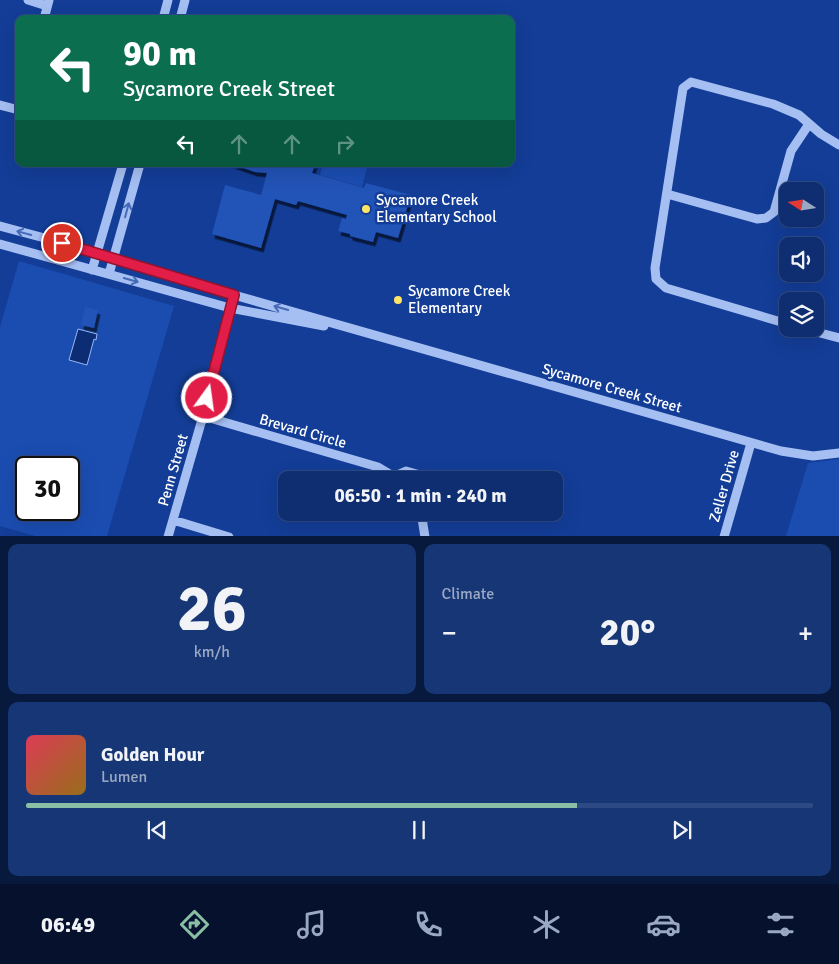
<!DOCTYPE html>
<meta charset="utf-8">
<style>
:root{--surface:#0e2e71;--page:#173676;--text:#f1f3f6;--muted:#9ba8c3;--line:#2e4a84;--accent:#8abfa5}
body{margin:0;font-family:Signika,sans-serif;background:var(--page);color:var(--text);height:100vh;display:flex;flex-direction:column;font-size:19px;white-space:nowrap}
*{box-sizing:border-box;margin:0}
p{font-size:16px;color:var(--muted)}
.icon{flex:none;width:28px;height:28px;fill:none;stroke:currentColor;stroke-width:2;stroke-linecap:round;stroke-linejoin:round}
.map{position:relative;height:536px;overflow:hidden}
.details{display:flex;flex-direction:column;gap:8px;padding:8px;background:#08193e;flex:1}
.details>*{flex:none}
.banner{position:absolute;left:15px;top:15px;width:500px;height:152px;border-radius:10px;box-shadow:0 5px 20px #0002,0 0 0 1px var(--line);background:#0b6e4f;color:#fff;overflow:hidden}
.needle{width:32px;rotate:282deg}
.controls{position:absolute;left:779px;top:182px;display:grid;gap:10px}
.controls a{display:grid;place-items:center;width:45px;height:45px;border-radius:10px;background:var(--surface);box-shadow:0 5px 20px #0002,0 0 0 1px var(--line);font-size:25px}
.speed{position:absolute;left:15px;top:456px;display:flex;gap:10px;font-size:25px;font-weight:700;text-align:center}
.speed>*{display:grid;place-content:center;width:65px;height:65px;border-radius:50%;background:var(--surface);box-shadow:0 5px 20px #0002,0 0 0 1px var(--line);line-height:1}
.speed .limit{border:2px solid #111;border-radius:8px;background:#fff;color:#111}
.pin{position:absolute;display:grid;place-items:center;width:42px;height:42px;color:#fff;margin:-21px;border:2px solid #fff;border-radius:50%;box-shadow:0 1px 5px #0007}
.me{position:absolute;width:55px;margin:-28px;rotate:14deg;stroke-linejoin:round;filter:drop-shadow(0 0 4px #0008)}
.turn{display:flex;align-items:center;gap:18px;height:105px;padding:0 25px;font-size:22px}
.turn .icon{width:65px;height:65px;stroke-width:2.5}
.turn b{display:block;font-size:35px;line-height:42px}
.lanes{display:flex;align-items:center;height:48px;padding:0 25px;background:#0003;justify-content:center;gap:25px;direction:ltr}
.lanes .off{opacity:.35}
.big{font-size:38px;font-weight:700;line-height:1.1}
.details .tile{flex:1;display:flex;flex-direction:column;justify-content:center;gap:8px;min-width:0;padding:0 18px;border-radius:10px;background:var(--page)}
.details .dial{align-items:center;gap:0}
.dial b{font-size:65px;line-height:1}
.song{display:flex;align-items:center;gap:15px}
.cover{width:60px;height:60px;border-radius:8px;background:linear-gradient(135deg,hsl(350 70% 55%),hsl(40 70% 35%))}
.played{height:5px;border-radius:2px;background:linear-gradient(90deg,var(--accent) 70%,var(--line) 70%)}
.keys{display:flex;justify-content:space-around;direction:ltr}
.heat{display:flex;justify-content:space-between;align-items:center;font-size:28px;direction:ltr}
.details .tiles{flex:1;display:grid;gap:8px;grid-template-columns:1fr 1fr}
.tile:last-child{grid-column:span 2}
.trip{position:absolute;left:278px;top:471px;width:285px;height:50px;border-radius:10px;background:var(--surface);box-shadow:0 5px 20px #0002,0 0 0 1px var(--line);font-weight:700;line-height:50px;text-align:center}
.dock{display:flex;height:80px;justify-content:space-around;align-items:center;background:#06122d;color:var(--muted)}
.dock .icon{width:35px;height:35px}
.dock .current{color:var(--accent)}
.dock b{font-size:22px;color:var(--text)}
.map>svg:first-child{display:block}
</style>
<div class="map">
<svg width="839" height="537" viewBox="0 0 839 537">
<defs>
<filter id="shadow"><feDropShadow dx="2.5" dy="4.5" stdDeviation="0" flood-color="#0009"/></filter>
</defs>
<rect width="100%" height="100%" fill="#133d97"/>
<path fill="#1b4db1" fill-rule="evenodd" d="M257 15H269L298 19H249Z
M323 164H368L362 187 320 175Z
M19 261 174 306 107 536H35L0 526V327ZM26 468H69V510H26Z
M839 459V536H786L808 463Z"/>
<path fill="#0c2c74" stroke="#97b8f6" d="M78 329 97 334 96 340 94 339 87 365 69 360Z"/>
<path fill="#2152b6" filter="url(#shadow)" d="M232 164H282L296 168 297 164H315L312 173 364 188 366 183 411 195 398 238 376 232 373 242 350 236V234L338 231 342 218 346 219 347 215 298 201 296 205 275 199 261 248 212 234 225 185 261 195 267 173 255 172Z
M85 307 98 310 94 328 81 325Z"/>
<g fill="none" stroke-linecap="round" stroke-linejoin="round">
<path stroke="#a5bff3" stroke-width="9" d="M28 0 47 6
M44 19 49 0
M163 19 168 0
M180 19 185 0
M0 105 19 110
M667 194 757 219 766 218 774 212 791 151 809 124
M0 226 78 247 234 295 781 451 813 456 839 453
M0 244 230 308 324 326
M92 270 123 164
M109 274 140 164
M788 324 666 288 656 279 655 268 683 88 691 82 773 104 799 115 821 134 839 145
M805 329 839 338
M203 416 378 467 400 480
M395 476 406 471 427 477 430 480
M421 512 425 537
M173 520 229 537
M168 537 203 416 234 295
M724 537 751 443"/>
</g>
<defs><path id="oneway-shaft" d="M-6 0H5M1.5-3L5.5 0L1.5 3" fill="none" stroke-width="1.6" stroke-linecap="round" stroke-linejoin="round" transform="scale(1.25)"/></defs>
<g stroke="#466ab7">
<use href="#oneway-shaft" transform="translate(127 210) rotate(-75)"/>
<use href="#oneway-shaft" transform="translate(24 233) rotate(-165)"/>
<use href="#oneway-shaft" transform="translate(131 280) rotate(16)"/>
<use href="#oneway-shaft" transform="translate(281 308) rotate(-164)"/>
</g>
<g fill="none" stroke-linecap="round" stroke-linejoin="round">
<g stroke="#92132f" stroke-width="12">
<path id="route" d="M62 243 234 295 207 398"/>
</g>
<use href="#route" stroke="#e11d48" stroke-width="9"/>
</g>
<g fill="#ffe566" stroke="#133d97" stroke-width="2">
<circle cx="366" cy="209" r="5"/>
<circle cx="398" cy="300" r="5"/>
</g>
<g text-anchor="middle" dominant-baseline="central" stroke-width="5" stroke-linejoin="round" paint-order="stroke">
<g font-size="15" fill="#fff" stroke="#133d97" text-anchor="start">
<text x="376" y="200">Sycamore Creek<tspan x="376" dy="17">Elementary School</tspan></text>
<text x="408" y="291">Sycamore Creek<tspan x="408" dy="17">Elementary</tspan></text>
</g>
<g font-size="15" fill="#fff" stroke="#133d97">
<text transform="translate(612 388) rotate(16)">Sycamore Creek Street</text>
<text transform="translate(303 431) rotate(16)">Brevard Circle</text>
<text transform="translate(173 470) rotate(-74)">Penn Street</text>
<text transform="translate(724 486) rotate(-74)">Zeller Drive</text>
</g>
</g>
</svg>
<div class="controls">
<a><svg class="needle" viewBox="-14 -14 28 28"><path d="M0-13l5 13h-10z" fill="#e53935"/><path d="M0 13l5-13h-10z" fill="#9ba8c3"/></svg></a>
<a><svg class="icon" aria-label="sound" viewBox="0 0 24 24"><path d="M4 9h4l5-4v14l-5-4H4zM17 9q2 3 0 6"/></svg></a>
<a><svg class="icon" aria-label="layers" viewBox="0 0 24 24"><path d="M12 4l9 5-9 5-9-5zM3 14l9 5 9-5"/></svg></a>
</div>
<div class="speed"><div class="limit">30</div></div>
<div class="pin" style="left:62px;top:243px;background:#d93025"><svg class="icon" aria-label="arrive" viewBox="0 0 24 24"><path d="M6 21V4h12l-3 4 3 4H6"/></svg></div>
<svg class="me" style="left:207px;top:398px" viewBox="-20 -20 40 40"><circle r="17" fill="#e11d48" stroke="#fff" stroke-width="3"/><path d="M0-11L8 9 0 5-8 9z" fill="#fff"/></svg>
<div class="trip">06:50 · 1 min · 240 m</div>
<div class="banner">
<div class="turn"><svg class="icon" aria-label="left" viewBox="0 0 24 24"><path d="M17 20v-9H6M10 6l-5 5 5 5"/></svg><div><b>90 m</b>Sycamore Creek Street</div></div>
<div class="lanes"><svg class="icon" aria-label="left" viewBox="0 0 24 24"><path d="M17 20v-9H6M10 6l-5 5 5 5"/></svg><svg class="icon off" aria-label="ahead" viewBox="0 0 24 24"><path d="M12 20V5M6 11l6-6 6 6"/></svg><svg class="icon off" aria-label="ahead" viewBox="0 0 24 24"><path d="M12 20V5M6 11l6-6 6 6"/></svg><svg class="icon off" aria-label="right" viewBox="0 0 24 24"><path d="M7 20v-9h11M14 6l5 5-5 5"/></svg></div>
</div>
</div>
<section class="details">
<div class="tiles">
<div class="tile dial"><b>26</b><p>km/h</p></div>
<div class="tile"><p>Climate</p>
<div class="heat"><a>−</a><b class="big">20°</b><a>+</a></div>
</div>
<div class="tile">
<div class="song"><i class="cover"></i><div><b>Golden Hour</b><p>Lumen</p></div></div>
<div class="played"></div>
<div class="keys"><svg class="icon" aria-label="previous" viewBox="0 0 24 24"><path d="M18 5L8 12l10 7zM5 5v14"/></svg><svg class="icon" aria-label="pause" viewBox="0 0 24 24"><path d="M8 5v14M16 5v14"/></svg><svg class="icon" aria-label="next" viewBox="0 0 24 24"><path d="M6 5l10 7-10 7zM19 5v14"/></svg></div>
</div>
</div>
</section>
<nav class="dock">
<b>06:49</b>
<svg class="icon current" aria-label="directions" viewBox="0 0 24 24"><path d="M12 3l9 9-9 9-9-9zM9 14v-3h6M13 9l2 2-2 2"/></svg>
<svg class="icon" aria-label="music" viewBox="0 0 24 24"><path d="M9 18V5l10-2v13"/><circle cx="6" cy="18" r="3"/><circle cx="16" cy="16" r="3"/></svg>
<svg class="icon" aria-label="phone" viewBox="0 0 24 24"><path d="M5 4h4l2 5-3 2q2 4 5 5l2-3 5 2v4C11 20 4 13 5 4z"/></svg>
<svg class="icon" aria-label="climate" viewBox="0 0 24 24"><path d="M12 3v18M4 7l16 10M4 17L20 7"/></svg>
<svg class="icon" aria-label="car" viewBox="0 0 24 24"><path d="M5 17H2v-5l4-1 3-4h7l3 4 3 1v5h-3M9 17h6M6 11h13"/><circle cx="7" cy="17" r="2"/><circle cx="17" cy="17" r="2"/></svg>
<svg class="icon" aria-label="filters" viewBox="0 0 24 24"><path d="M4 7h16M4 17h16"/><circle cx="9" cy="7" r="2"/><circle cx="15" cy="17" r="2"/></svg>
</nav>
